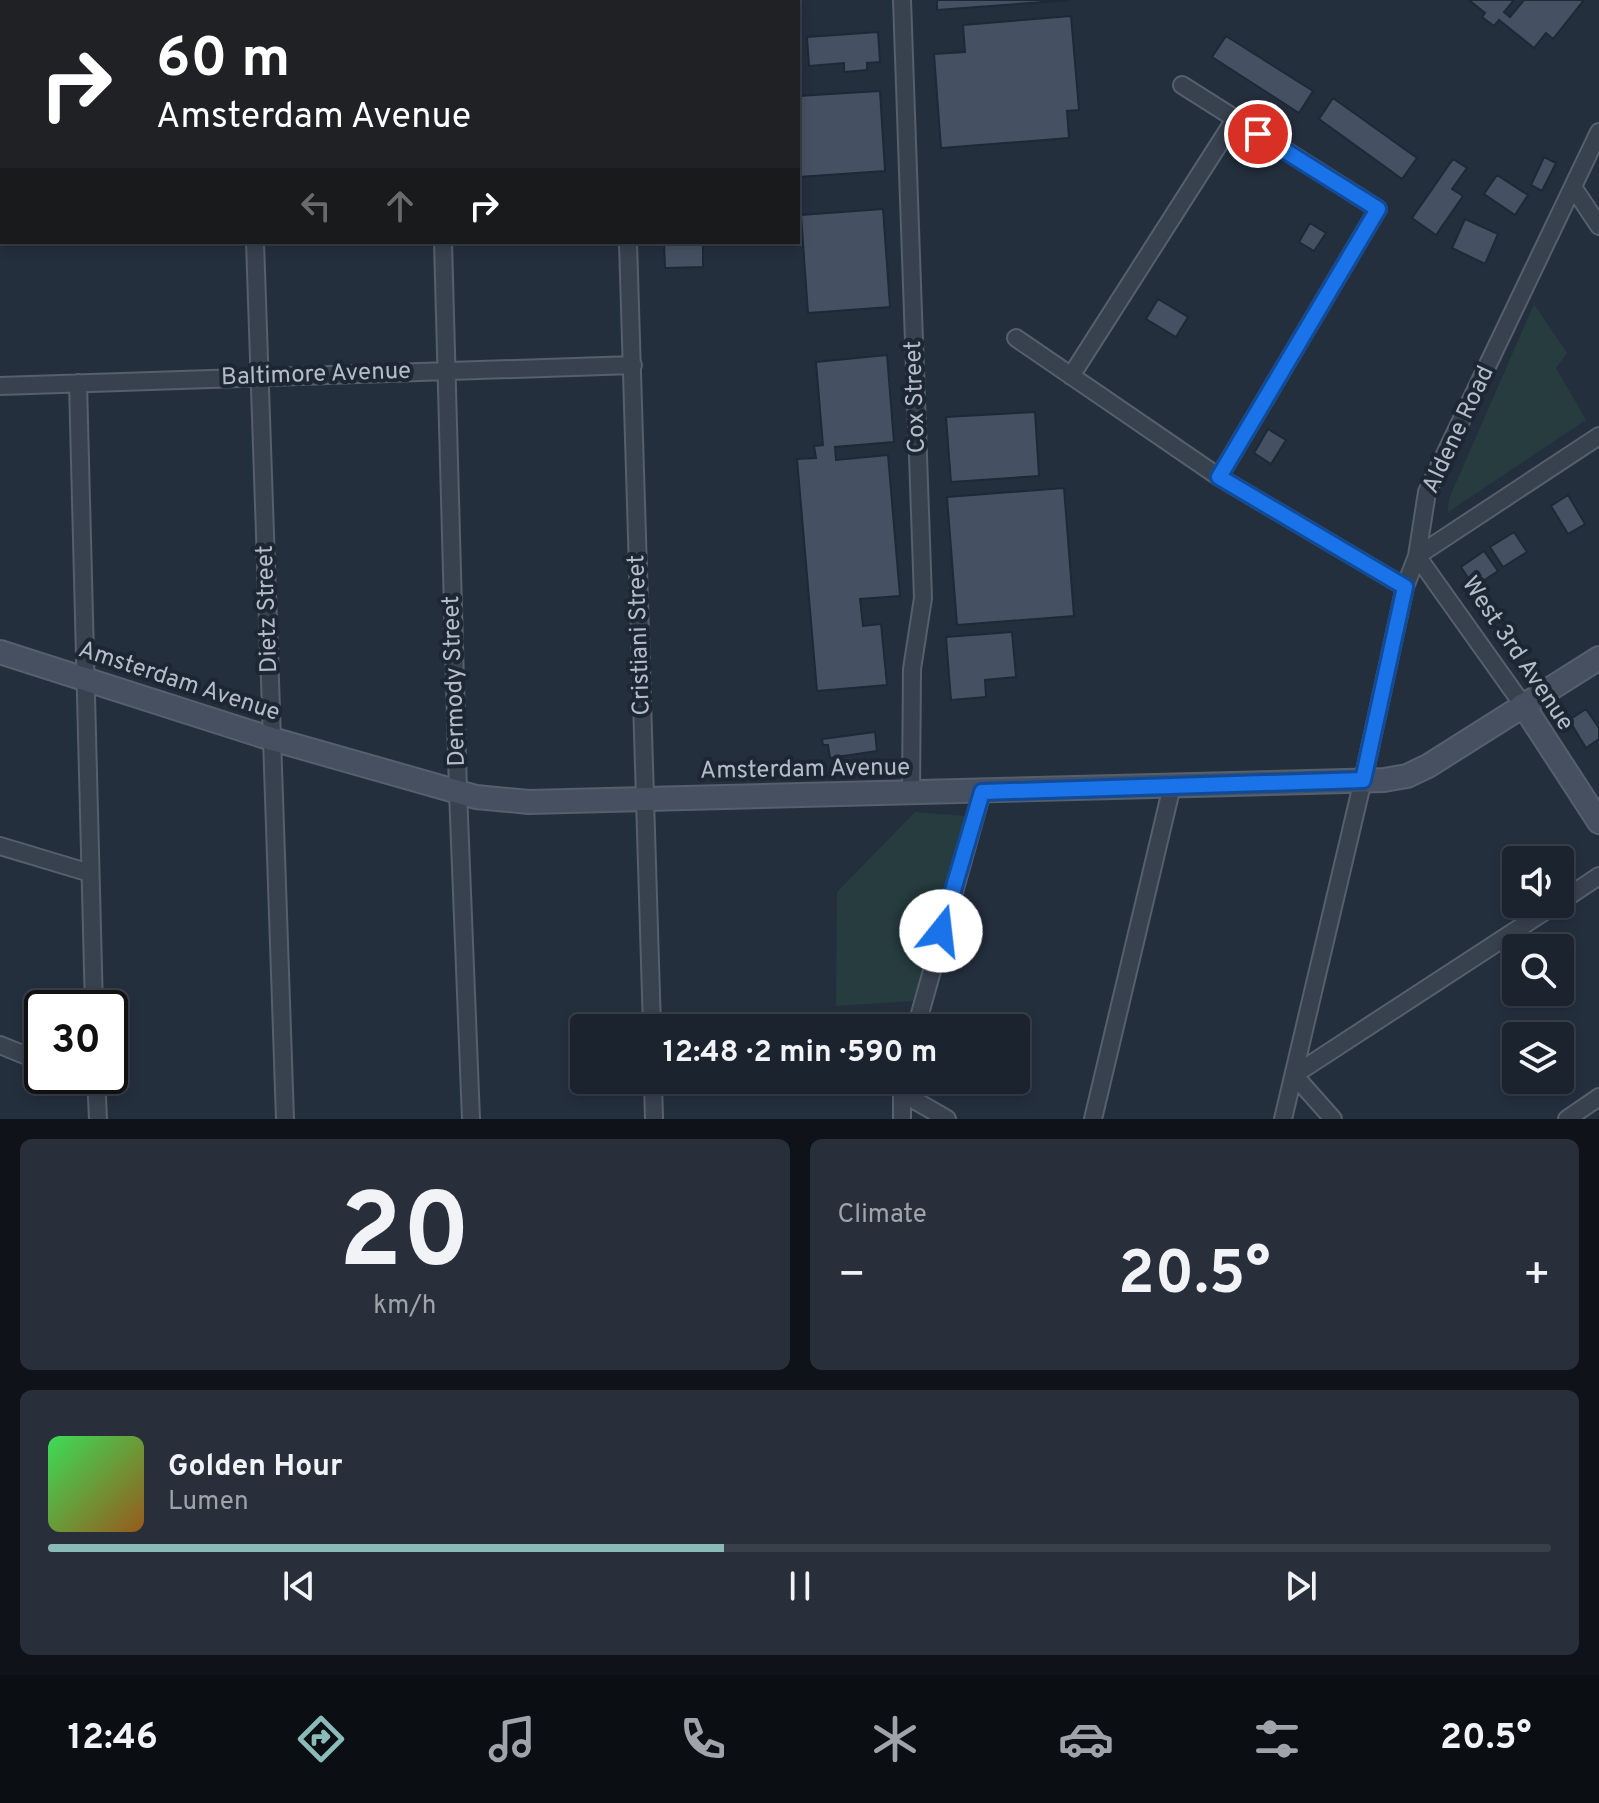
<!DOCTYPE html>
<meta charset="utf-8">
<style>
:root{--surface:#1b232e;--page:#282f3a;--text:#f1f3f6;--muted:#a0a4aa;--line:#39404a;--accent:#8bbbb9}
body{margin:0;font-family:Overpass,sans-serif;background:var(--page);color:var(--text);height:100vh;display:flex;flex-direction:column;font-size:30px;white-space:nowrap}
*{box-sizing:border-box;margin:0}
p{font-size:26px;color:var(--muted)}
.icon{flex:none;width:44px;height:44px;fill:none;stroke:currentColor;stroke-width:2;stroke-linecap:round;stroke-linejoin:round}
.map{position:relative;height:1119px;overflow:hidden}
.side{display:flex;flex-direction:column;gap:20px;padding:20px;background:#0f1319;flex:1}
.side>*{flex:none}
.guide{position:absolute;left:0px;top:0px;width:800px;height:244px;box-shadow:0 4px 12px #0003,0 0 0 2px var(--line);background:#202124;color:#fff;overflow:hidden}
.tools{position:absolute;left:1502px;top:846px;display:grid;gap:16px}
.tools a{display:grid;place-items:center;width:72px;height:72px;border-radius:8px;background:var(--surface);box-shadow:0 4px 12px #0003,0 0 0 2px var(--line);font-size:40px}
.speed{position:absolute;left:24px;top:990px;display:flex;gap:16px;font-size:40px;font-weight:700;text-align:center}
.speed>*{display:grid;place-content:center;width:104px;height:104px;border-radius:50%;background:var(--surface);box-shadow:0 4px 12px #0003,0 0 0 2px var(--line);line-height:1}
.speed .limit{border:4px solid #111;border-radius:12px;background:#fff;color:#111}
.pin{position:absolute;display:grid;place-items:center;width:68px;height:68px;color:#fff;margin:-34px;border:4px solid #fff;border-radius:50%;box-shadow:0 2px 8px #0007}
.me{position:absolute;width:88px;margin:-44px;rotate:16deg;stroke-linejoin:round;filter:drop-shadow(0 0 6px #0008)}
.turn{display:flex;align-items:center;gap:28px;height:168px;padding:0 24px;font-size:36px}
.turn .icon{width:104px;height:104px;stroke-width:2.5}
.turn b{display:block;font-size:56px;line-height:68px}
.lanes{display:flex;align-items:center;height:76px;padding:0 24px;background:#0003;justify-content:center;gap:40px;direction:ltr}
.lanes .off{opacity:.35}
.big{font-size:60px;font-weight:700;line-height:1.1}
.side .card{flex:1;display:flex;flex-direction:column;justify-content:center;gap:12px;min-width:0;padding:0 28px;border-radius:12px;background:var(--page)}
.side .dial{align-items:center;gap:0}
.dial b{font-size:104px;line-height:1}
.song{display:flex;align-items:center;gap:24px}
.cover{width:96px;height:96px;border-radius:12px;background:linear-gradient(135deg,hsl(130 70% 55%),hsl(30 70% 35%))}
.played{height:8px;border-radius:4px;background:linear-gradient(90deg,var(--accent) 45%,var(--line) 45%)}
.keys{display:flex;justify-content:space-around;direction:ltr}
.heat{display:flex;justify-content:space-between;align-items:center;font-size:44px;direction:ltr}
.side .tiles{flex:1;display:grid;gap:20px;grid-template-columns:1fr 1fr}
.card:last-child{grid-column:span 2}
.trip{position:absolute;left:570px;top:1014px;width:460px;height:80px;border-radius:8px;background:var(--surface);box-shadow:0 4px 12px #0003,0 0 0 2px var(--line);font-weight:700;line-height:80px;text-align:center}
.tab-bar{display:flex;height:128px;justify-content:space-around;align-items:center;background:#0b0e12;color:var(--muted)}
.tab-bar .icon{width:56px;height:56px}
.tab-bar .selected{color:var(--accent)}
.tab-bar b{font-size:36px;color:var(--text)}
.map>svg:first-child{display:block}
</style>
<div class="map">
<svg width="1599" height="1119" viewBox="0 0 1599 1119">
<rect width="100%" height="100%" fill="#242f3e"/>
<path fill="#263c3f" d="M1534 304 1567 353 1556 368 1586 420 1448 512 1449 499Z
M915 812 965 816 914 1001 836 1006 837 892Z"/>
<path fill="#455162" stroke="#1f2835" stroke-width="2" d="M351 0H409V2H351Z
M471 0H515V2H472Z
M656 0H687V2H656Z
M937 0H1070L937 10Z
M1469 0H1514L1504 12 1510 17 1524 0H1584L1553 39 1546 33 1534 48 1499 20 1494 26 1482 17 1485 13Z
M1071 16 1079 110 1067 111 1069 138 941 148 934 54 965 52 963 25Z
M878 32 880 62 867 63V70L844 72V63L809 66 807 37Z
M1226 36 1313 91 1299 113 1212 57Z
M880 91 885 171 798 177V96Z
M1333 98 1417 158 1402 179 1319 119Z
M1544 157 1556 163 1542 191 1531 185Z
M1453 159 1467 168 1452 189 1463 196 1436 235 1412 218Z
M1497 175 1528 195 1515 215 1484 194Z
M883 209 890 307 808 313 801 215Z
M1465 219 1498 234 1485 264 1452 248Z
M1310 223 1326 233 1314 251 1299 242Z
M664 242H703V267L665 268Z
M1158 299 1188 317 1176 337 1146 319Z
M887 355 894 442 835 447 836 460 888 455 900 596 860 599 863 626 881 624 887 685 817 691 797 459 816 458 814 446 823 445 816 362Z
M1035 412 1039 476 951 482 946 417Z
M1268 429 1286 440 1271 464 1254 453Z
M1064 488 1074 616 957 625 947 497Z
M1568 495 1585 524 1568 534 1551 506Z
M1514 532 1527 552 1503 567 1490 547Z
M1484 551 1498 571 1474 587 1461 567Z
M1012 632 1016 677 985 680 986 697 951 700 946 637Z
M1586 709 1599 728V739L1586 748 1569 720Z
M875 732 877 751 830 758 828 745H823L822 739Z"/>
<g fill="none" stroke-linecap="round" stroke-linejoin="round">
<g stroke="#565f6c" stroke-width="20">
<path id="street" d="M67 0V2
M247 0V2
M436 0V2
M620 0V2
M902 0 923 598 912 669 911 794
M1182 85 1378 209 1219 477
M1573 187 1599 226
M255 242 285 1119
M443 242 458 792 471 1119
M628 242 652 1028
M1016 338 1219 477 1405 587
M1071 376 1235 119
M78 383 94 1008
M0 386 633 365
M1523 705 1417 556 1599 436
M0 846 90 873
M1560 902 1599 876
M916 1028 982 792
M0 1045 42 1062
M75 1076 96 1085
M96 1076 98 1119
M653 1080 654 1119
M902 1093 947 1119
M902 1119V1093L905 1080
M1093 1119 1172 786
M1283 1119 1363 780 1405 587 1417 556 1427 492 1599 132
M1333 1119 1294 1075 1556 904
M1567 1119 1599 1097"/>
</g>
<g stroke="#565f6c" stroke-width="26">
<path id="secondary" d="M0 652 272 739 476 797 529 802 1384 780 1407 776 1428 766 1599 658
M1523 705 1599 822"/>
</g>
<use href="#street" stroke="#38414e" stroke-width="16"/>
<use href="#secondary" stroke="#465061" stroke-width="22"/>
</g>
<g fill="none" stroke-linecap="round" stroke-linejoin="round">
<g stroke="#114b97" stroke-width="20">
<path id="route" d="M941 931 982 792 1363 780 1405 587 1219 477 1378 209 1258 134"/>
</g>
<use href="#route" stroke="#1a73e8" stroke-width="14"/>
</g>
<g text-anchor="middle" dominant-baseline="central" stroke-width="8" stroke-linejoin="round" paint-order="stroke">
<g font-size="24" fill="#b4bcc9" stroke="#1d2633">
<text transform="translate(316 375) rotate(-2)">Baltimore Avenue</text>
<text transform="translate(916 397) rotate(-92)">Cox Street</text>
<text transform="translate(1459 430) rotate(-65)">Aldene Road</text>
<text transform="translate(268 609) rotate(-92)">Dietz Street</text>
<text transform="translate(640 635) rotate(-92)">Cristiani Street</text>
<text transform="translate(1517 654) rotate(56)">West 3rd Avenue</text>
<text transform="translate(455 681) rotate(-92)">Dermody Street</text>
<text transform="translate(179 682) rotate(18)">Amsterdam Avenue</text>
<text transform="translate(805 770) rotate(-1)">Amsterdam Avenue</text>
</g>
</g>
</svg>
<div class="tools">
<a><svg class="icon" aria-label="sound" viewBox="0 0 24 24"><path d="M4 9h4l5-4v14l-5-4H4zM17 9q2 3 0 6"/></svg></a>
<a><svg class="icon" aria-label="search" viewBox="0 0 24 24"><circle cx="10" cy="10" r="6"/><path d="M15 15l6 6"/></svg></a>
<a><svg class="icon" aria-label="layers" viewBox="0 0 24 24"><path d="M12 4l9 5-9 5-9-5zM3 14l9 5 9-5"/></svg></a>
</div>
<div class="speed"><div class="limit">30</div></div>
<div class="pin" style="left:1258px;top:134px;background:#d93025"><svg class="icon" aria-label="arrive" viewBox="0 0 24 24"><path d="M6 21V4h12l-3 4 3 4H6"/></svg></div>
<svg class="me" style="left:941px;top:931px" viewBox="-20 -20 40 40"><circle r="19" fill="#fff"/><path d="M0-13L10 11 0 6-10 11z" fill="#1a73e8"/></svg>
<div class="trip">12:48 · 2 min · 590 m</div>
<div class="guide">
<div class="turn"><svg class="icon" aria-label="right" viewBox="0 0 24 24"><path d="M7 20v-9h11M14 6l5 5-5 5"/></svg><div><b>60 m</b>Amsterdam Avenue</div></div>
<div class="lanes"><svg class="icon off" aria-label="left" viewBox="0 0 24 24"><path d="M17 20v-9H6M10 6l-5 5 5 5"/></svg><svg class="icon off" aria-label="ahead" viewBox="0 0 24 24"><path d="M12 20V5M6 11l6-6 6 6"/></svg><svg class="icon" aria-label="right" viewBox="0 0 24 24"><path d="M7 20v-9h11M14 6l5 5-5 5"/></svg></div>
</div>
</div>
<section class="side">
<div class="tiles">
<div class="card dial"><b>20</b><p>km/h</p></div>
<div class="card"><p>Climate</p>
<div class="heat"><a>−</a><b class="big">20.5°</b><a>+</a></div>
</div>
<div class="card">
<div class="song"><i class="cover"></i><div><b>Golden Hour</b><p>Lumen</p></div></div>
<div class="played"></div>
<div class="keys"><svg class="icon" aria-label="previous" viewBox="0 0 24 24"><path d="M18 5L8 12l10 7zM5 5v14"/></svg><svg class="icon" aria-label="pause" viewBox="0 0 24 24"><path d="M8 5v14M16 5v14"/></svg><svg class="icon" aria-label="next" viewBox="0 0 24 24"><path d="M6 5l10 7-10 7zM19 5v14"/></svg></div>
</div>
</div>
</section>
<nav class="tab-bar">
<b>12:46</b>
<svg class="icon selected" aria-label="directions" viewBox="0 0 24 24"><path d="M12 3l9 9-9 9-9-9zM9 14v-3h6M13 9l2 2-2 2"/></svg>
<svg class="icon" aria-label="music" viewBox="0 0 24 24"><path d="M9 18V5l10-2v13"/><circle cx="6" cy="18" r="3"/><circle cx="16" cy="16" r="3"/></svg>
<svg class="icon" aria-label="phone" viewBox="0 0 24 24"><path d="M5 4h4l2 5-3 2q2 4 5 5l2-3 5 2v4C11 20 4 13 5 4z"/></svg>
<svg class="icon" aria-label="climate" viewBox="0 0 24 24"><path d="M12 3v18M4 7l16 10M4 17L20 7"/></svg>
<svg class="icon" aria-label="car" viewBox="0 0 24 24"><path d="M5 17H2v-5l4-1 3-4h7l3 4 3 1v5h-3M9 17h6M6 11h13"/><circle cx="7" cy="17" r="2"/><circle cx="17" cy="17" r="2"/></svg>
<svg class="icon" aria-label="filters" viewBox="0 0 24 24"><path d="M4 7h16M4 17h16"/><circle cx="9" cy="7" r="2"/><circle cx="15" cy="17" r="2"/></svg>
<b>20.5°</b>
</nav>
